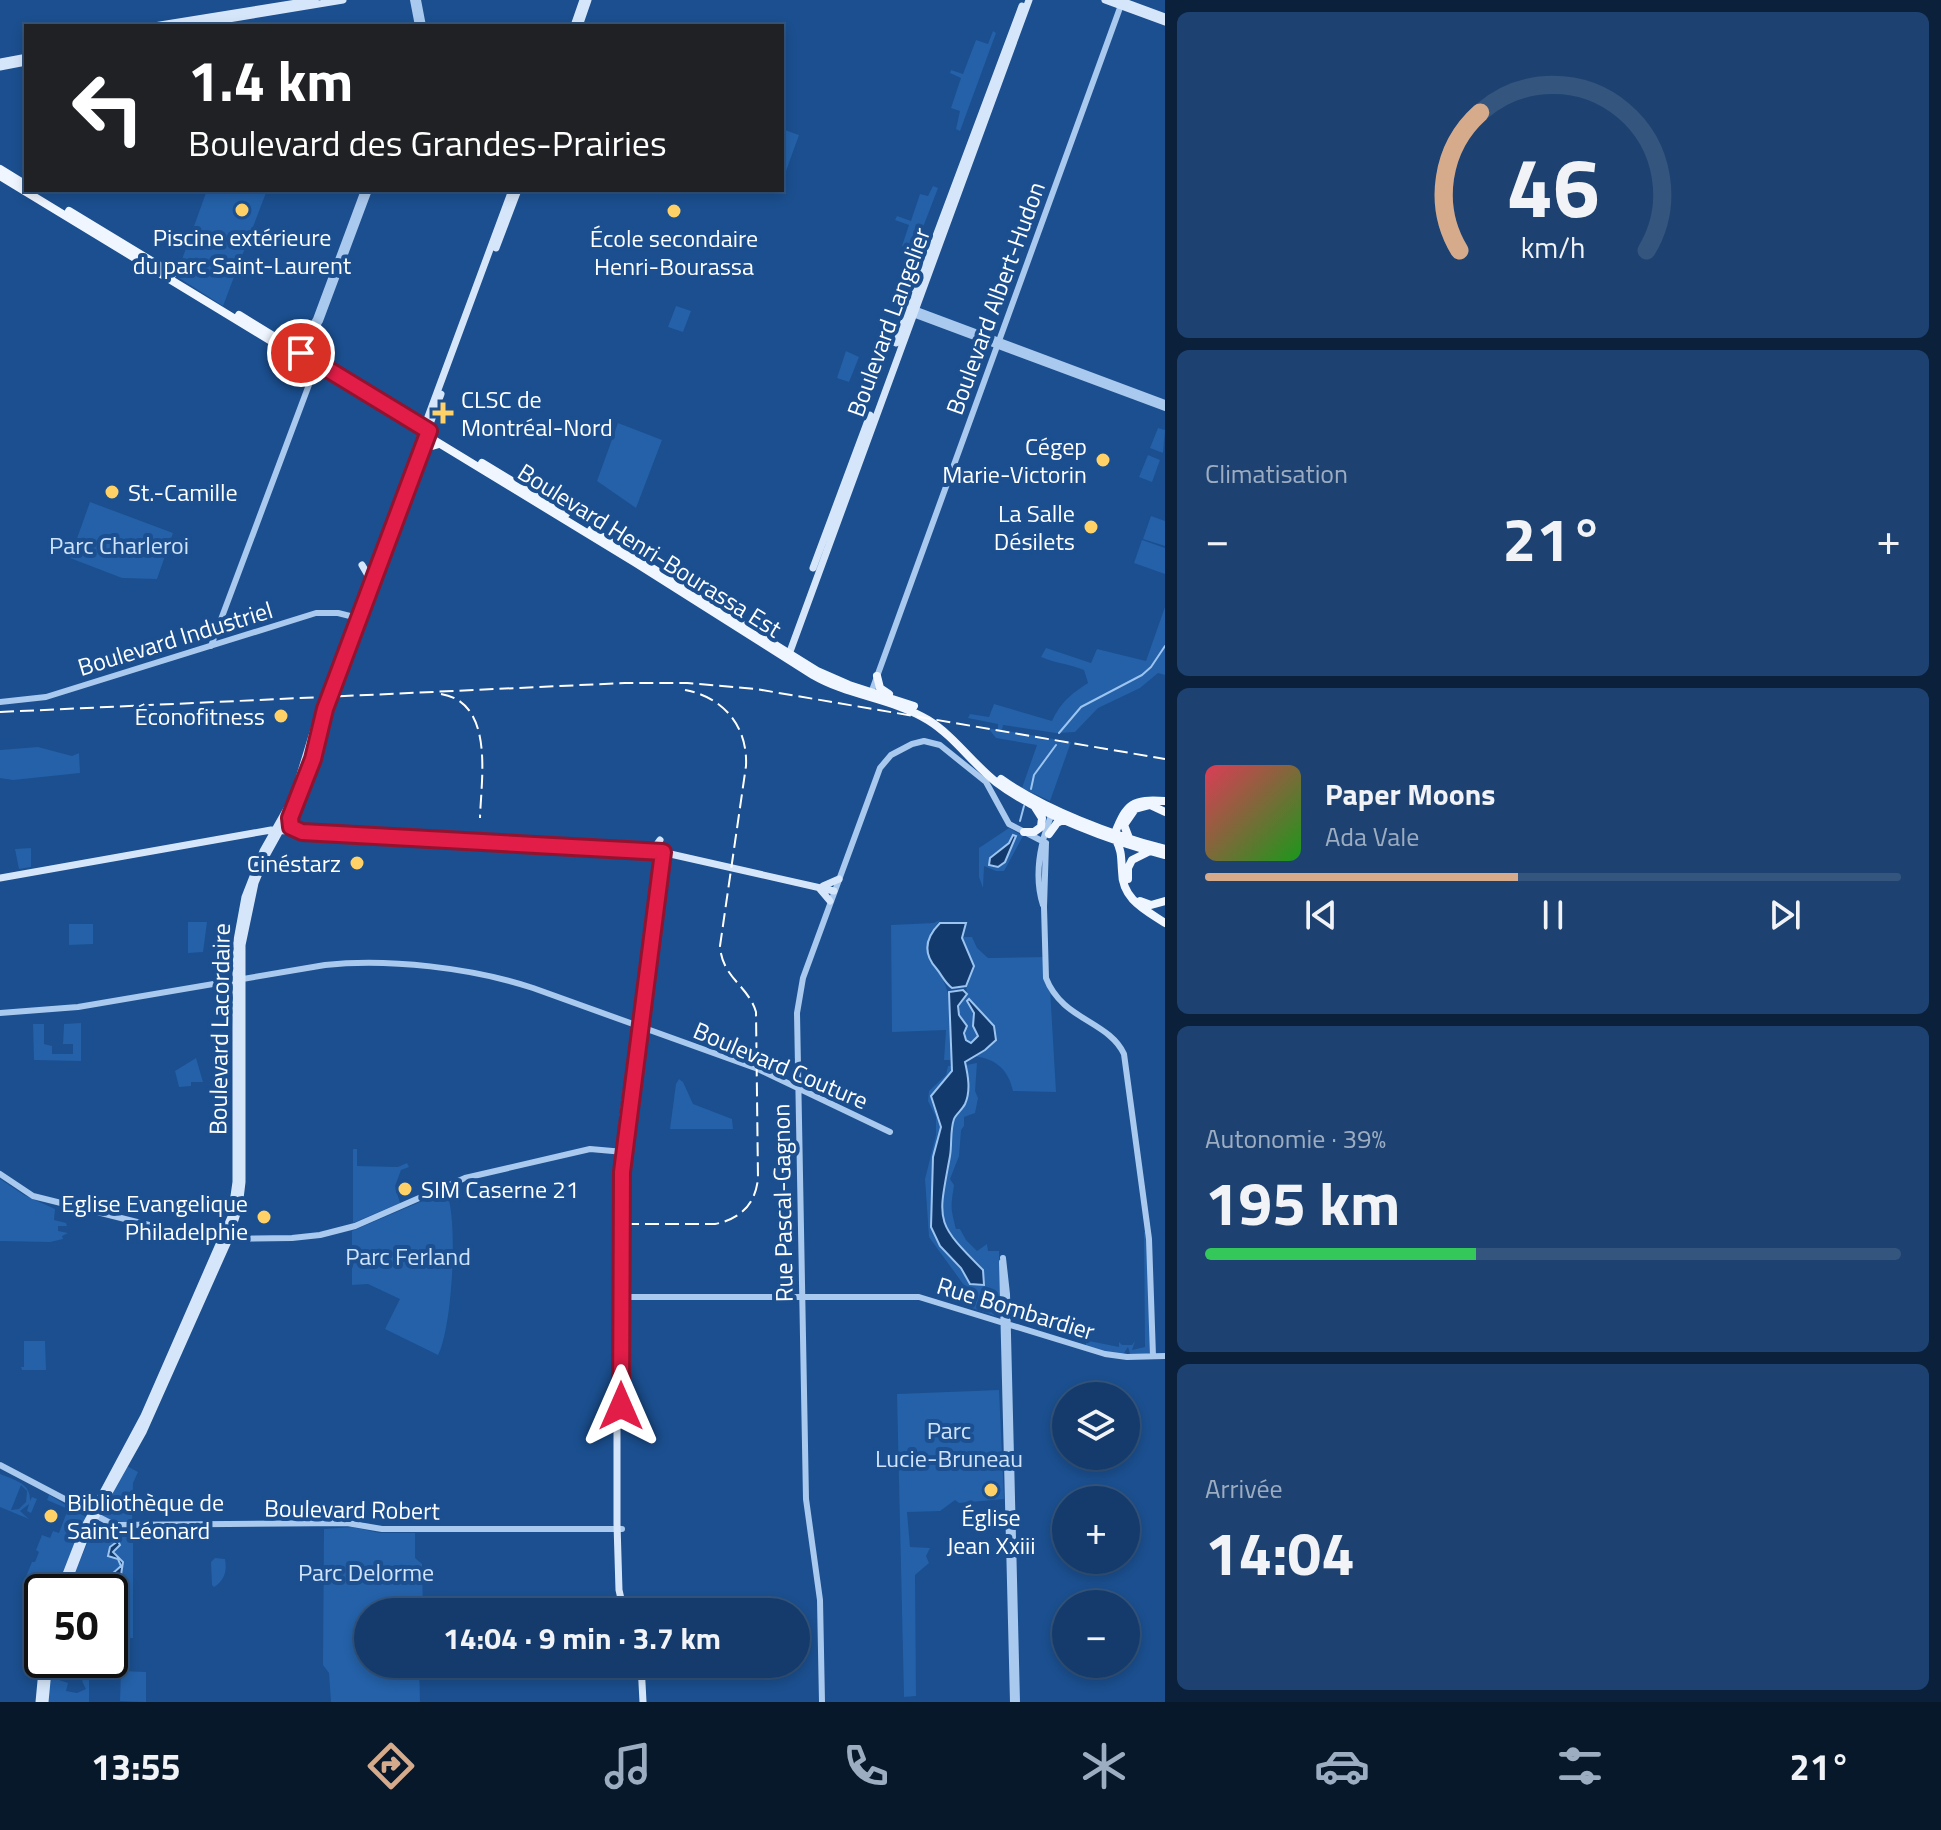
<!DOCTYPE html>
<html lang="fr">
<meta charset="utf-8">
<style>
:root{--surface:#143b6b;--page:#1d4271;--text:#f1f3f6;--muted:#9dadc1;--line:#33557e;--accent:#d6ab8b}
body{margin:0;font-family:"Titillium Web",sans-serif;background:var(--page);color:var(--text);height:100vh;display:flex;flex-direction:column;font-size:30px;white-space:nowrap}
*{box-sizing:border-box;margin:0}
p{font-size:26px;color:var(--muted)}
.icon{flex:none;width:44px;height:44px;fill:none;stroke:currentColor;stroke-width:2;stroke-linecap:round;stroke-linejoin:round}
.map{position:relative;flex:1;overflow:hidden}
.details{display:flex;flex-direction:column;gap:12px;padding:12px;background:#0b203b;width:776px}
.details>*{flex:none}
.guide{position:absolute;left:24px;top:24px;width:760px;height:168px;border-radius:0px;box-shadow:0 4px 12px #0003,0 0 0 2px var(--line);background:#202124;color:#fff;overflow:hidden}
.buttons{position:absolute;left:1052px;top:1382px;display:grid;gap:16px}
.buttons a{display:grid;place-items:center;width:88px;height:88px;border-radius:50%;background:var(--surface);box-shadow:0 4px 12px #0003,0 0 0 2px var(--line);font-size:40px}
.speed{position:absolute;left:24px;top:1574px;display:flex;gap:16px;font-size:40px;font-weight:700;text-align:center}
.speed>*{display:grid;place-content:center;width:104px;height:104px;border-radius:50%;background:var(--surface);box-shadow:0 4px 12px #0003,0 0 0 2px var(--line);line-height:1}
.speed .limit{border:4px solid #111;border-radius:12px;background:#fff;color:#111}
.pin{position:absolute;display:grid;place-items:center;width:68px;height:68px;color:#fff;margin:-34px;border:4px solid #fff;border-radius:50%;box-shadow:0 2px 8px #0007}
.me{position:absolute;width:88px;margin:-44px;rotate:0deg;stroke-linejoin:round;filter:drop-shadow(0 0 6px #0008)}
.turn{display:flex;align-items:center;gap:28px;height:168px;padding:0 32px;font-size:36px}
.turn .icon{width:104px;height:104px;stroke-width:2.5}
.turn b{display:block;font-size:56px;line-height:68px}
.big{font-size:60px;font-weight:700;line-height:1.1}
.details .card{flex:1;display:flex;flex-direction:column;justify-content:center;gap:12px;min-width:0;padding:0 28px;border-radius:12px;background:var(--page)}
.details .dial{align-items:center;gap:0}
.dial svg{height:208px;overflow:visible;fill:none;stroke:var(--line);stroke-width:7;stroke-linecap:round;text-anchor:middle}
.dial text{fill:var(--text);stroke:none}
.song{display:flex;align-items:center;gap:24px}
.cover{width:96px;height:96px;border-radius:12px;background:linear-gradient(135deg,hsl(350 70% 55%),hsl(120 70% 35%))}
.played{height:8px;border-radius:4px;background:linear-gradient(90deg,var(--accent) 45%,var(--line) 45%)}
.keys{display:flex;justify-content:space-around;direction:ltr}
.heat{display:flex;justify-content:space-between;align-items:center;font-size:44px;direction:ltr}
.charge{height:12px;border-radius:6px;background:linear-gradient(90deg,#34c759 39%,var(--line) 0)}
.trip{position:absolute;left:354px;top:1598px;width:456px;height:80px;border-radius:40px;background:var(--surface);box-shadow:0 4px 12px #0003,0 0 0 2px var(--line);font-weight:700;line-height:80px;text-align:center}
.menu{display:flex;height:128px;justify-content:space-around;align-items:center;background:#08182b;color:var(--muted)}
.menu .icon{width:56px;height:56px}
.menu .on{color:var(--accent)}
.menu b{font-size:36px;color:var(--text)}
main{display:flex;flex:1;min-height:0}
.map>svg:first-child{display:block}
</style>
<main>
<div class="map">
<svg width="1165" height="1702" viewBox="0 0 1165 1702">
<rect width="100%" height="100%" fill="#1b4f8f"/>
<path fill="#2461a8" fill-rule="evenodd" d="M993 31 996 33 960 131 956 129 960 111 951 108 961 78 950 73 951 70 963 74 976 40 988 44Z
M782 129 799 135 782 182Z
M933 186 938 188 907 269 902 268 908 249 902 246 909 225 895 220 897 216 911 221 920 194 928 196Z
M207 190H267L223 306 176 276Z
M676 306 691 311 683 332 668 327Z
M846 351 859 357 849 382 837 378Z
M618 423 662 440 636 508 597 481Z
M1158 428 1165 430 1163 453 1150 448Z
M1148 455 1160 460 1152 482 1139 477Z
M90 502 173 533 157 579 122 578 70 558Z
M1151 516 1165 521V546L1143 539Z
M1142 540 1165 548V574L1134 563Z
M1165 607V675L1158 673 1140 688 1098 708 1075 732 1056 733 1003 725 1002 730 1071 742 1050 801 1022 788 1037 745 996 738 988 728 998 730V724L968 718 970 714 989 717 994 704 1052 721C1061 702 1071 694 1088 683L1084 670C1069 664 1055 663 1041 657L1046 648 1091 663 1097 649 1146 661Z
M38 747 72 756 79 753 80 773 13 780 0 778V750Z
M1009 828 1023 836 1004 871H996L984 866 983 888 979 877V848Z
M31 848V867L19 869 15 849Z
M940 920 930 933V962C956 987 952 1026 951 1060H944L946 1030 892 1032 891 925 934 923Z
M188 922H207L203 952 188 953Z
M69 924H93V944L69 945Z
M962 937H972L977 948 988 958 1046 957 1050 988 1056 1092 1013 1091C1008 1069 996 1059 974 1056L985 1050 974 1005 969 999C974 1012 972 1024 978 1036L971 1043 966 1040 965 1022 959 1015 958 1006 967 994 966 986 973 963Z
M81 1023V1061L34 1060 33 1024H44V1044L52 1046V1054H73V1044H63L64 1024Z
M196 1058 203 1082H191V1086L179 1087 175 1071Z
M977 1063 975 1091 978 1098 975 1113 964 1117V1126L961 1130 959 1156 950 1179 954 1185C951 1207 950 1206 956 1229H960L966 1240 977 1251 987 1244 988 1251H999L1000 1313 996 1316 963 1305 966 1288 929 1237 925 1179 936 1135V1117L928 1101 929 1091 946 1075 948 1066H952C952 1079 937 1087 931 1100L941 1127 933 1157 931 1227 940 1246 961 1268 970 1283 983 1270C935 1221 937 1221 950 1155 952 1143 950 1128 955 1118 957 1114 961 1112 963 1108 970 1096 968 1079 966 1065Z
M679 1079 683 1082 693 1104 732 1119 733 1129H670L676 1084Z
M353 1149H357V1166L398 1167 407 1163 409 1167 401 1170 395 1186 400 1203 353 1223Z
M0 1179 24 1195 55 1209 54 1220 66 1223 67 1226H58V1231L68 1233 62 1236 63 1239 50 1242 0 1241Z
M446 1191C459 1218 452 1329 438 1355L385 1329 400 1299 368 1284 352 1285V1231Z
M1144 1232H1148L1153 1356 1131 1357 1128 1347 1122 1356 1086 1348V1341H1089L1119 1347V1342L1122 1345H1132L1135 1341 1132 1350 1145 1347Z
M24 1341H45L46 1370H22L21 1367H24Z
M999 1390 1004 1499 959 1503 955 1500 940 1511 907 1512 910 1547 930 1548 926 1556 929 1563 915 1575 916 1696 904 1697 897 1394Z
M127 1466 138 1472 133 1483 132 1522 110 1521 100 1516Z
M0 1474C14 1480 31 1483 30 1501L32 1497 37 1499 31 1513 27 1511 29 1504 20 1511 29 1519 0 1507ZM21 1485 27 1491 26 1502 19 1509 11 1510Z
M49 1495 86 1517 56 1588 25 1579 32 1562H35L39 1552 36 1550 42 1535 50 1538 53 1531 59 1533 68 1509 47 1500Z
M96 1522 110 1528H133V1638H110V1592H67Z
M352 1527 380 1533H415V1558L422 1564 423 1612H368V1664H419L420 1702H331L329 1673 323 1665 324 1529Z
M215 1558 225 1559C227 1571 225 1580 214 1587L212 1585 211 1562Z
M52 1668 56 1679 68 1683 66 1691 77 1693 86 1689 82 1681 89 1674V1702H47Z
M121 1671 146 1672V1702L120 1701Z"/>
<path fill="#123a6d" stroke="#9cc4f0" stroke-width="2" d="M1013 835 1016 836 1005 862 998 867 989 865 990 858 1009 843Z
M940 923H966L962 938 974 966 966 986 952 988C944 982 942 975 936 968 922 952 926 937 940 923Z
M963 990 967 994 958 1006 959 1015 967 1026 964 1033 966 1040 971 1043 978 1036 973 1026 974 1013 967 1001 969 999 994 1026 996 1040 985 1050 965 1062C968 1075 971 1091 965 1104 962 1110 956 1114 954 1119 950 1130 952 1145 950 1156 938 1222 934 1221 983 1270L984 1285 970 1284 961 1268 940 1246 931 1227 933 1157 941 1127 931 1096 952 1071 949 992Z
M118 1541 120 1545 113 1552 123 1562 121 1575 116 1584 125 1597 121 1604 114 1600V1595L107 1587 112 1574 121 1566 118 1559 108 1556 110 1547Z"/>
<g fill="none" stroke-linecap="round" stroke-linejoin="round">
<path stroke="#9cc4f0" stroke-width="2" d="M1059 733 1081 707 1142 675 1151 667 1165 646
M1031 789 1034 775 1056 745
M1020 821 1024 806"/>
<path stroke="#a9c9ee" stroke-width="6" d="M413 0 418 26
M418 0 423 26
M914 309 1165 403
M910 313 1165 408
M296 352 316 319 364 190
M299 355 320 321 369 190
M211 646 316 366
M871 693 1121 5
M0 702 46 697 316 613H338L358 618
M1046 843 1044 907 1046 978C1062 1020 1109 1021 1124 1054L1149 1239 1153 1356
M1043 905C1033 874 1041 840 1053 811
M0 1013 78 1007 325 965C388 958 473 968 533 988L758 1069 890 1132
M0 1174 33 1196 205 1239 292 1238 320 1235 355 1226 465 1178 590 1149 624 1152
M1003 1258 1007 1294 1017 1702
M1002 1262 1013 1702
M616 1297H919L1105 1354 1127 1357 1165 1356
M0 1465 114 1525 347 1523 382 1529H622
M822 1702 820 1600 806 1499 797 1013 803 978 880 768 891 755 912 744 924 741 940 745 986 782 1009 824 1046 843"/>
<path stroke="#d6e6fa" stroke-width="7" d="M1105 0 1165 22
M1119 0 1165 17
M154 26 315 0
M186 26 343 0
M574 26 583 0
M579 26 588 0
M0 62 22 58
M0 67 26 62
M496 248 518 190
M896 343 1022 6
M362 565 369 577
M813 568 870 415
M788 657 1029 0
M647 849 655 847 660 840
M0 878 271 830 657 851 834 891
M823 886 839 879
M819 888 830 901
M644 992 649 960
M59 1592 84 1528 144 1416 231 1217 236 1182V946L245 897 263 851 293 798 322 703 512 190
M64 1592 87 1532 143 1432 229 1239 239 1207 242 1182V945L255 883 267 854 303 789 325 709 441 394
M624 1612 619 1590 617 1524V1177L623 1117 659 852
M641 1664 643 1702
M39 1702 43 1660
M45 1702 49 1660"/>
<path stroke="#f0f6ff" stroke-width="8" d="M0 169 26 185
M0 176 636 563 813 675C849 696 892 698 928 720 954 736 972 763 996 782 1038 814 1113 842 1165 855
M69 211 173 274
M239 315 327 369
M338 376 402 414
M420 454 425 448 439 444
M482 463 566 514
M591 530 817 671 849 685 914 706
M877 676 880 688 889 694
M1001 779C1043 809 1114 836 1165 849
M1024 832H1034L1041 827 1042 818 1035 807
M1115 833C1127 803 1132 799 1165 801
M1049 834 1057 823 1065 819
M1129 838 1124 825 1135 809 1150 805 1165 812
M1116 840C1122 851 1121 859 1122 871 1122 899 1144 909 1165 923
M1128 879V868L1132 860 1148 852
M1140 901 1151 905 1165 901"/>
<path stroke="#fff" stroke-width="2" stroke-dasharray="14 6" stroke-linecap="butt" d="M441 694C495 703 481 779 480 818
M0 712 625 683H687L756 689 1165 759
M625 1224H715C740 1219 755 1205 758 1179L756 1012C748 985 722 978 720 946L746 766C748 726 723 697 685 690"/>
</g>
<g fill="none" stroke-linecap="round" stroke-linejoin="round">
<g stroke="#92132f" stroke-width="20">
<path id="route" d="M301 353 429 431 325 709 313 759 290 818 291 827 302 832 663 852 622 1172 621 1406"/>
</g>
<use href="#route" stroke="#e11d48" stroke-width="14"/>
</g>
<g fill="#ffd166" stroke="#1b4f8f" stroke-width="3">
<circle cx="242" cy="210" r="8"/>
<circle cx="674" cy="211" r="8"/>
<path d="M439 401h8v8h8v8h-8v8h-8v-8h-8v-8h8z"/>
<circle cx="1103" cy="460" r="8"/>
<circle cx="112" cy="492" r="8"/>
<circle cx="1091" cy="527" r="8"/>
<circle cx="281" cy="716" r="8"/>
<circle cx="357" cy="863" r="8"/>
<circle cx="405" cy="1189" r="8"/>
<circle cx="264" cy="1217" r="8"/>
<circle cx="991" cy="1490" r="8"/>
<circle cx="51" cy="1516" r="8"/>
</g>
<g text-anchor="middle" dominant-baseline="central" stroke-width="8" stroke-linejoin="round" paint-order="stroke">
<g font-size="24" fill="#fff" stroke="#1b4f8f" text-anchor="end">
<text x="242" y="237" text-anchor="middle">Piscine extérieure<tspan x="242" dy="28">du parc Saint-Laurent</tspan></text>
<text x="674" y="238" text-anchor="middle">École secondaire<tspan x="674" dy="28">Henri-Bourassa</tspan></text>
<text x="461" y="399" text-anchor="start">CLSC de<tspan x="461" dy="28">Montréal-Nord</tspan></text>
<text x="1087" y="446">Cégep<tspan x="1087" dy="28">Marie-Victorin</tspan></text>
<text x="128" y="492" text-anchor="start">St.-Camille</text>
<text x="1075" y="513">La Salle<tspan x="1075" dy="28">Désilets</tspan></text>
<text x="265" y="716">Éconofitness</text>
<text x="341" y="863">Cinéstarz</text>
<text x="421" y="1189" text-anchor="start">SIM Caserne 21</text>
<text x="248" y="1203">Eglise Evangelique<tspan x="248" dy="28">Philadelphie</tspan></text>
<text x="67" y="1502" text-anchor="start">Bibliothèque de<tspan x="67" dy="28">Saint-Léonard</tspan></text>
<text x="991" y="1517" text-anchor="middle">Église<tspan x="991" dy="28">Jean Xxiii</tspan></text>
</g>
<g font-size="24" fill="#fff" stroke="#1b4f8f">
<text transform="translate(995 298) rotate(-70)">Boulevard Albert-Hudon</text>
<text transform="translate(888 322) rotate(-70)">Boulevard Langelier</text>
<text transform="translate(650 550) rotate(32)">Boulevard Henri-Bourassa Est</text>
<text transform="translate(175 638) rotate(-17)">Boulevard Industriel</text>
<text transform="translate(219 1029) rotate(-89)">Boulevard Lacordaire</text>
<text transform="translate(781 1065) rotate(23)">Boulevard Couture</text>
<text transform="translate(782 1203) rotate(-91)">Rue Pascal-Gagnon</text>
<text transform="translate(1016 1308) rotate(17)">Rue Bombardier</text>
<text transform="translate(352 1509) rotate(1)">Boulevard Robert</text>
</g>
<g font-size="24" fill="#cfe3fa" stroke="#1b4f8f">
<text x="119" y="545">Parc Charleroi</text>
<text x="408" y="1256">Parc Ferland</text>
<text x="949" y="1430">Parc<tspan x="949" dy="28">Lucie-Bruneau</tspan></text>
<text x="366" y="1572">Parc Delorme</text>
</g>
</g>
</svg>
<div class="buttons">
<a><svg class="icon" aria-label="layers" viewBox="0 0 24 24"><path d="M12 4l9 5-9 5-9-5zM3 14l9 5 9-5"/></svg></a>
<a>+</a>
<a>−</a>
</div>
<div class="speed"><div class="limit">50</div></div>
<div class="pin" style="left:301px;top:353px;background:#d93025"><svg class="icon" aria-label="arrive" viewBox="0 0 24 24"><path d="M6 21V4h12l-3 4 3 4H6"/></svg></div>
<svg class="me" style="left:621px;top:1406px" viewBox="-20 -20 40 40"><path d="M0-17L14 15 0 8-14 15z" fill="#e11d48" stroke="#fff" stroke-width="4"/></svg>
<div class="trip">14:04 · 9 min · 3.7 km</div>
<div class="guide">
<div class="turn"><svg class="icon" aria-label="left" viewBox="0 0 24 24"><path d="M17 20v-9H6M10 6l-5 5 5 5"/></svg><div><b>1.4 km</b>Boulevard des Grandes-Prairies</div></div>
</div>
</div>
<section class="details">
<div class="card dial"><svg viewBox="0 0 100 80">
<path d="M14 69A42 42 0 1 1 86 69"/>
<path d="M14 69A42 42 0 0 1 22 16" stroke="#d6ab8b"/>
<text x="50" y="56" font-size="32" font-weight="700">46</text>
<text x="50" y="72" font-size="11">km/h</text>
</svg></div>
<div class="card"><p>Climatisation</p>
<div class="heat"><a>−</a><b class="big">21°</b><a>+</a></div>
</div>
<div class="card">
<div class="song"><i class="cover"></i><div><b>Paper Moons</b><p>Ada Vale</p></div></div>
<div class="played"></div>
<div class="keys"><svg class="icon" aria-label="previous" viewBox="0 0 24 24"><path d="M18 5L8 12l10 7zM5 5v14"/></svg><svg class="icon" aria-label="pause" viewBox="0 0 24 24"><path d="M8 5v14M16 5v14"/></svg><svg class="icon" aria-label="next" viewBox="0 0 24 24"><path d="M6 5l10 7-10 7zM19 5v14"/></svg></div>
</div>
<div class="card"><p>Autonomie · 39%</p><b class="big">195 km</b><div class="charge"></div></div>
<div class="card"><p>Arrivée</p><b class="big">14:04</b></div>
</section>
</main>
<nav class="menu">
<b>13:55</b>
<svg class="icon on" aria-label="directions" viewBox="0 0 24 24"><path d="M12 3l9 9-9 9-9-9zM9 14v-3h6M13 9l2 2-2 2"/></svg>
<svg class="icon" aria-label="music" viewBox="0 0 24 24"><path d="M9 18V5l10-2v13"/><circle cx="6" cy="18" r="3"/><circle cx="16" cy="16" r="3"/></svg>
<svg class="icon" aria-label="phone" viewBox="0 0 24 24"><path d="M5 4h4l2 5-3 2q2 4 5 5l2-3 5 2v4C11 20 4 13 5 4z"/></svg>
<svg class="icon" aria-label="climate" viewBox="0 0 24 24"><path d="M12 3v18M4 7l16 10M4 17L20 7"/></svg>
<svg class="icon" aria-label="car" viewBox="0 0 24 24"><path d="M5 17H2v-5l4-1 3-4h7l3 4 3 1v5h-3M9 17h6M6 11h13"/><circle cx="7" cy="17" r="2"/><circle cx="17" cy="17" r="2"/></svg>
<svg class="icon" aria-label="filters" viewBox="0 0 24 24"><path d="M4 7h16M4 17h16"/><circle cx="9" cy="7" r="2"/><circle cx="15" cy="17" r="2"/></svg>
<b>21°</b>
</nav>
